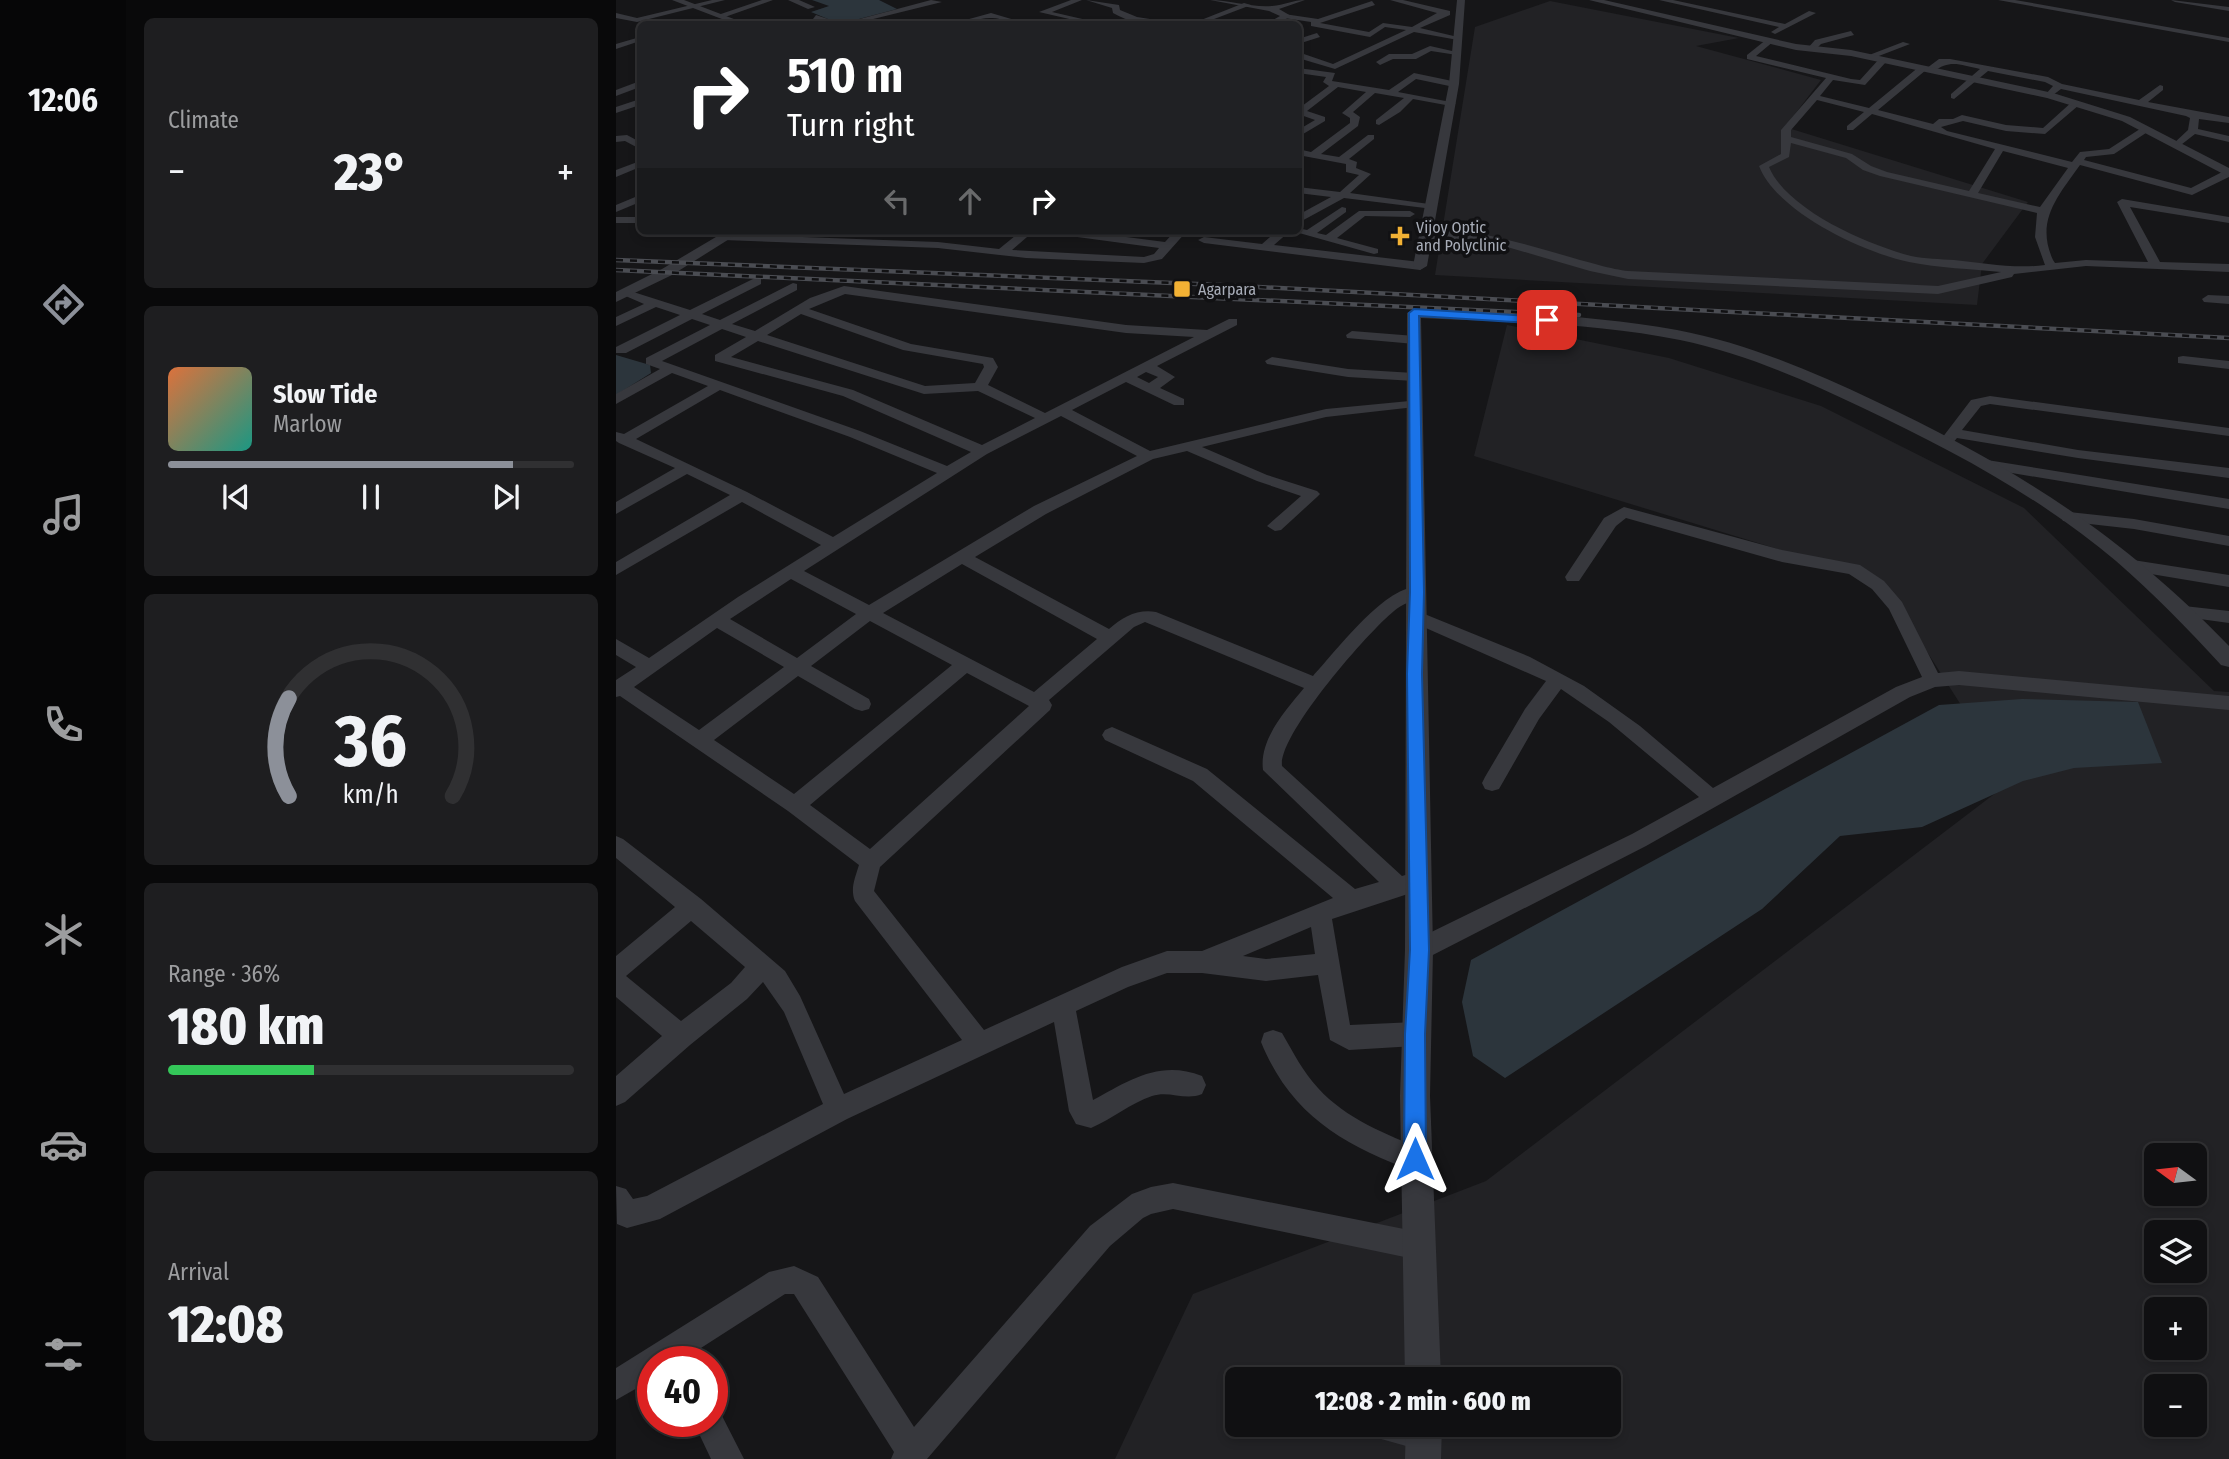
<!DOCTYPE html>
<meta charset="utf-8">
<style>
:root{--surface:#101012;--page:#1e1e20;--text:#f1f3f6;--muted:#9c9d9f;--line:#303032;--accent:#8c9099}
body{margin:0;font-family:"Fira Sans Condensed",sans-serif;background:var(--page);color:var(--text);height:100vh;display:flex;flex-direction:column;font-size:26px;white-space:nowrap}
*{box-sizing:border-box;margin:0}
p{font-size:23px;color:var(--muted)}
.icon{flex:none;width:38px;height:38px;fill:none;stroke:currentColor;stroke-width:2;stroke-linecap:round;stroke-linejoin:round}
.map{position:relative;flex:1;overflow:hidden}
.panel{display:flex;flex-direction:column;gap:18px;padding:18px;background:#09090a;width:490px}
.panel>*{flex:none}
.banner{position:absolute;left:21px;top:21px;width:665px;height:214px;border-radius:10px;box-shadow:0 4px 10px #0003,0 0 0 2px var(--line);background:#202124;color:#fff;overflow:hidden}
.needle{width:46px;rotate:285deg}
.controls{position:absolute;left:1528px;top:1143px;display:grid;gap:14px}
.controls a{display:grid;place-items:center;width:63px;height:63px;border-radius:10px;background:var(--surface);box-shadow:0 4px 10px #0003,0 0 0 2px var(--line);font-size:35px}
.speed{position:absolute;left:21px;top:1346px;display:flex;gap:14px;font-size:35px;font-weight:700;text-align:center}
.speed>*{display:grid;place-content:center;width:91px;height:91px;border-radius:50%;background:var(--surface);box-shadow:0 4px 10px #0003,0 0 0 2px var(--line);line-height:1}
.speed .limit{border:10px solid #d22;background:#fff;color:#111}
.pin{position:absolute;display:grid;place-items:center;width:60px;height:60px;color:#fff;margin:-30px;border-radius:14px;box-shadow:0 4px 10px #0006}
.me{position:absolute;width:77px;margin:-38px;rotate:0deg;stroke-linejoin:round;filter:drop-shadow(0 0 5px #0008)}
.turn{display:flex;align-items:center;gap:24px;height:147px;padding:0 35px;font-size:32px}
.turn .icon{width:91px;height:91px;stroke-width:2.5}
.turn b{display:block;font-size:49px;line-height:60px}
.lanes{display:flex;align-items:center;height:66px;padding:0 35px;background:#0003;justify-content:center;gap:35px;direction:ltr}
.lanes .off{opacity:.35}
.big{font-size:52px;font-weight:800;line-height:1.1}
.panel .card{flex:1;display:flex;flex-direction:column;justify-content:center;gap:10px;min-width:0;padding:0 24px;border-radius:10px;background:var(--page)}
.panel .dial{align-items:center;gap:0}
.dial svg{height:182px;overflow:visible;fill:none;stroke:var(--line);stroke-width:7;stroke-linecap:round;text-anchor:middle}
.dial text{fill:var(--text);stroke:none}
.song{display:flex;align-items:center;gap:21px}
.cover{width:84px;height:84px;border-radius:10px;background:linear-gradient(135deg,hsl(20 70% 55%),hsl(170 70% 35%))}
.played{height:7px;border-radius:4px;background:linear-gradient(90deg,var(--accent) 85%,var(--line) 85%)}
.keys{display:flex;justify-content:space-around;direction:ltr}
.heat{display:flex;justify-content:space-between;align-items:center;font-size:38px;direction:ltr}
.charge{height:10px;border-radius:5px;background:linear-gradient(90deg,#34c759 36%,var(--line) 0)}
.trip{position:absolute;left:609px;top:1367px;width:396px;height:70px;border-radius:10px;background:var(--surface);box-shadow:0 4px 10px #0003,0 0 0 2px var(--line);font-weight:800;line-height:70px;text-align:center}
main{display:flex;flex:1;min-height:0}
.tab-bar{display:flex;flex-direction:column;width:126px;justify-content:space-around;align-items:center;background:#060607;color:var(--muted)}
.tab-bar .icon{width:49px;height:49px}
.tab-bar .selected{color:var(--accent)}
.tab-bar b{font-size:32px;color:var(--text)}
.map>svg:first-child{display:block}
</style>
<main>
<nav class="tab-bar">
<b>12:06</b>
<svg class="icon selected" aria-label="directions" viewBox="0 0 24 24"><path d="M12 3l9 9-9 9-9-9zM9 14v-3h6M13 9l2 2-2 2"/></svg>
<svg class="icon" aria-label="music" viewBox="0 0 24 24"><path d="M9 18V5l10-2v13"/><circle cx="6" cy="18" r="3"/><circle cx="16" cy="16" r="3"/></svg>
<svg class="icon" aria-label="phone" viewBox="0 0 24 24"><path d="M5 4h4l2 5-3 2q2 4 5 5l2-3 5 2v4C11 20 4 13 5 4z"/></svg>
<svg class="icon" aria-label="climate" viewBox="0 0 24 24"><path d="M12 3v18M4 7l16 10M4 17L20 7"/></svg>
<svg class="icon" aria-label="car" viewBox="0 0 24 24"><path d="M5 17H2v-5l4-1 3-4h7l3 4 3 1v5h-3M9 17h6M6 11h13"/><circle cx="7" cy="17" r="2"/><circle cx="17" cy="17" r="2"/></svg>
<svg class="icon" aria-label="filters" viewBox="0 0 24 24"><path d="M4 7h16M4 17h16"/><circle cx="9" cy="7" r="2"/><circle cx="15" cy="17" r="2"/></svg>
</nav>
<section class="panel">
<div class="card"><p>Climate</p>
<div class="heat"><a>−</a><b class="big">23°</b><a>+</a></div>
</div>
<div class="card">
<div class="song"><i class="cover"></i><div><b>Slow Tide</b><p>Marlow</p></div></div>
<div class="played"></div>
<div class="keys"><svg class="icon" aria-label="previous" viewBox="0 0 24 24"><path d="M18 5L8 12l10 7zM5 5v14"/></svg><svg class="icon" aria-label="pause" viewBox="0 0 24 24"><path d="M8 5v14M16 5v14"/></svg><svg class="icon" aria-label="next" viewBox="0 0 24 24"><path d="M6 5l10 7-10 7zM19 5v14"/></svg></div>
</div>
<div class="card dial"><svg viewBox="0 0 100 80">
<path d="M14 69A42 42 0 1 1 86 69"/>
<path d="M14 69A42 42 0 0 1 14 26" stroke="#8c9099"/>
<text x="50" y="56" font-size="32" font-weight="700">36</text>
<text x="50" y="72" font-size="11">km/h</text>
</svg></div>
<div class="card"><p>Range · 36%</p><b class="big">180 km</b><div class="charge"></div></div>
<div class="card"><p>Arrival</p><b class="big">12:08</b></div>
</section>
<div class="map">
<svg width="1613" height="1459" viewBox="0 0 1613 1459">
<rect width="100%" height="100%" fill="#161618"/>
<path fill="#222225" fill-rule="evenodd" d="M934 1 1123 38 1080 46 1205 80 1169 127 1412 202 1366 264 1361 305 819 275 859 27Z
M891 325 1053 358 1205 406 1408 508 1598 691 1613 692V1459H499L577 1294 870 1181 1394 782 1266 581 858 456ZM1540 1155H1578V1194H1540ZM1540 1232H1578V1270H1540ZM1540 1309H1578V1348H1540ZM621 1379H992V1424H621ZM1540 1386H1578V1424H1540Z"/>
<path fill="#2c353c" d="M196 0H263L281 9 224 24 195 12 213 6Z
M0 355 34 365 35 373 0 395Z
M1406 699 1522 702 1546 763 1458 768 1407 781 1306 827 1224 836 1146 909 889 1078 857 1056 846 1002 855 960 1323 705Z"/>
<g fill="none" stroke-linecap="round" stroke-linejoin="round">
<path fill="#37383d" fill-rule="evenodd" d="M96 0H109L21 22 0 18V13L21 18Z
M146 0H157L106 18 99 16Z
M172 0H183L199 7 192 9Z
M315 0 326 2 237 24H225Z
M455 0H466L436 12 488 24H475L423 12Z
M470 0 503 5 504 10 521 17 566 24C544 26 517 25 497 13L496 8Z
M774 0H787L834 11V15L804 28 846 38 842 40 798 32 719 69 682 58V52L717 64 790 30 769 27 754 37 695 26V22L668 18V14L702 19 756 1 759 5 704 23 753 32 767 23 796 27 821 13Z
M1043 0H1057L1169 24 1193 11 1200 13 1159 34 1155 32 1163 27Z
M1382 0H1399L1613 38V42Z
M1555 0 1613 7V11L1559 2Z
M628 3 635 5 585 24H575Z
M375 13 409 23C396 27 390 18 376 18 363 17 349 25 335 24Z
M200 15 221 22 222 24H212L197 19Z
M312 21 320 22 321 24H309Z
M1235 31 1238 35 1205 44 1198 51 1191 49 1199 40Z
M701 33 704 37 682 44V39Z
M24 37V41L0 49V44Z
M1151 39 1158 41 1140 56 1235 79 1244 80 1264 58H1270V62L1249 85 1217 80 1204 96 1253 108 1304 66 1311 68 1323 59H1334L1432 77 1446 84 1523 100 1544 85 1547 86V90L1532 102 1613 117V123L1583 119 1582 129 1613 136V142L1579 134 1561 148 1556 145 1572 130 1574 118 1570 116 1445 89 1433 98 1429 95 1437 86 1429 82 1372 71 1338 99 1335 98V94L1364 69C1344 65 1334 59 1317 72L1310 70 1262 110 1317 124 1323 119H1337L1346 115 1390 125 1427 128 1457 101H1463V105L1429 134 1390 131 1347 121 1325 127 1331 131 1456 162 1464 152 1493 149 1527 127H1533V131L1498 154 1470 157 1468 160 1575 188 1608 171 1613 170V177L1576 195 1464 165C1442 196 1419 221 1437 260L1439 263 1470 260 1532 262 1501 202 1506 199 1613 217V223L1514 207 1544 262 1613 264V272L1470 266 1398 274 1396 277 1322 294 1012 279 974 271 881 244 838 239H809L803 236C837 212 969 267 1012 271L1322 286 1385 272C1355 269 1323 268 1293 262 1246 252 1161 212 1143 166L1165 154V130L1210 78 1131 59V55ZM1201 100 1248 112 1231 126V130H1237L1256 114 1379 149 1353 191 1271 172 1255 166 1236 154 1175 137V130ZM1175 143 1230 158 1247 170 1264 176 1421 213 1419 237 1429 265C1398 269 1368 263 1338 260 1324 259 1309 259 1295 256 1252 245 1171 210 1153 167L1173 157ZM1387 151 1452 168 1424 207 1362 193Z
M1287 42 1294 44 1255 59 1248 57Z
M814 46 845 53 841 55 815 51 800 59H777L764 65 760 62 773 54H796Z
M682 68 719 73 716 81 773 90 798 73 841 82 838 87 800 79 782 92 840 103 835 106 797 99 784 112 763 125 760 124V120L788 98 759 93 737 112 744 117 742 126 705 154 723 157 752 135H758V139L733 159 741 162 740 168 755 174 734 193 813 204 818 207 817 209 728 198 682 223V215L715 197 682 193V187L724 192 743 175 730 172V164L682 155V149L695 152 734 123V118L726 113 750 92 722 87 691 111 709 117V121L682 137V130L699 120 682 114V109L713 86 707 82 710 77 682 73Z
M24 81V87L0 96V90Z
M24 99V105L0 113V107Z
M0 136 11 135 24 142V149L9 141 0 142Z
M24 161V167L0 177V170Z
M24 195V202L0 212V205Z
M726 207 730 208V212L701 233 710 235 743 211H794L799 214 794 217 749 216 721 238 762 249V253L758 254 676 231H682V228L691 230Z
M0 217H24V223H0Z
M63 231H89C83 236 69 236 63 231Z
M405 231H418L396 250 528 257 538 254 543 248 439 234 433 231H464L549 242 559 231H571L546 259 528 263 410 258 322 248 107 240 101 237 107 234 322 242 383 249Z
M661 231H674L658 245 804 262 810 266 804 270 588 243 582 240 588 237 646 244Z
M141 277 145 278V284L86 314 104 320 177 283 181 284V290L116 324 139 331 194 298 228 286 510 325 591 330 613 319H621V325L541 366 559 377 544 388 568 399V405H558L510 382 456 410 534 451 710 409 804 400 806 403 799 407 710 417 586 447 651 475 701 491 704 494 701 497 665 530 659 531 651 526 685 496 641 481 571 451 537 459 430 514 359 557 493 629C507 617 521 609 540 612L697 676C718 654 774 578 807 588L810 592 807 596C798 600 786 604 778 611 752 632 662 735 666 766L786 876 802 871 810 874 813 881 810 888 716 919 734 1025 799 1022 808 1026 811 1034 808 1042 799 1046 733 1050 714 1040 702 975 650 981 586 973H551L512 987 460 1011 477 1100C512 1081 544 1059 586 1076L590 1085 586 1094C569 1101 553 1090 536 1096 515 1103 496 1119 475 1128L460 1124 453 1111 438 1022 231 1119 44 1219 11 1228 1 1224 0 1186 10 1189 17 1199 31 1196 207 1104 168 1012 147 982 131 999 74 1045 9 1102 0 1106V1076L46 1036 0 997V956L59 907 0 858V836L7 839 85 899 169 971 184 996 228 1094 346 1040 239 901C234 889 239 878 243 865L172 811 4 696 0 697V680L20 667 0 655V639L33 658 122 597 205 545 126 502 0 575V562L114 495 71 474 0 514V502L59 468 3 443 0 441V432L8 434 92 386 56 373 0 404V394L44 369 30 364V358L94 325 76 319 10 353H0V347L64 315 40 307 0 326V317L28 304 5 294 11 290 74 310ZM229 294 510 333 578 337 429 413 372 385 382 367 377 358 295 344 193 309ZM185 314 287 350 367 364 368 367 359 383 309 386 151 335ZM106 329 130 337 99 355V361L227 396 355 452 331 466 244 431 46 361ZM142 341 308 394 362 391 419 418 366 445 237 390 115 357ZM530 372 542 377 533 383 521 377ZM104 390 234 437 321 473 217 537 131 492 20 439ZM445 416 521 456 418 506 253 605 188 571 371 454ZM346 564 481 639 418 692 267 613ZM175 579 240 614 181 658 114 619ZM254 621 336 665 178 794 98 740 182 676 239 709 246 711 253 709 255 704 253 699 195 666ZM529 622 688 688C670 710 643 739 647 770L763 882 739 889 591 769 503 730 496 727 489 730 486 735 489 740 577 781 717 898 586 951H551L506 967 368 1030 258 891 264 867 434 710 436 705 433 700 518 627ZM101 628 168 667 83 730 18 687ZM351 673 413 706 254 849 194 805ZM75 921 129 967 115 983 65 1021 10 976ZM695 927 699 954 650 959 627 956Z
M1592 295 1613 296V304L1588 302 1586 299Z
M736 331 799 336 805 340 799 344 731 338 730 335Z
M1567 356 1613 361V369L1562 363V357Z
M656 357 732 369 798 373 805 377 798 381 732 377 651 364 649 361Z
M1374 396 1613 428V436L1374 404 1365 406 1346 430 1462 450 1613 468V478L1462 458 1341 438 1335 445H1325L1323 442 1355 400Z
M1371 460 1613 499V509L1366 468 1364 465 1366 462Z
M1008 507 1166 550 1244 565 1268 581 1286 602 1322 673 1343 671 1613 696V710L1343 685 1319 687 1294 697 1030 846 811 958 803 961 795 958 792 950 795 942 1016 834 1083 797 993 722 945 689 923 719 883 789 876 791 869 789 866 783 869 777 909 709 930 681 794 621 791 617 794 613H806L914 657 968 686 1024 726 1097 788 1280 687 1306 677 1273 609 1256 589 1233 574 1166 562 1010 518 1000 526 963 581H951L949 577 988 518Z
M1453 512 1518 519 1613 536V546L1518 529 1447 521 1445 517Z
M1517 560 1613 575V587L1511 570 1509 566 1511 562Z
M1568 606 1613 611V623L1562 616 1559 612 1562 608Z
M657 1030 666 1033C677 1052 687 1072 702 1088 730 1119 770 1134 808 1150L812 1159 808 1168 799 1172C728 1145 675 1116 645 1042L648 1033Z
M557 1183 803 1232 813 1236 817 1246 813 1256 803 1260 557 1209 535 1214 527 1218 494 1246 311 1459H275L278 1452 178 1294H169L74 1355 77 1362H37V1379L0 1400V1368L153 1272 178 1266 202 1277 298 1427 474 1226 516 1194 535 1187Z
M96 1407 103 1410 128 1459H95L77 1421H96Z
M747 1424H817L823 1436 819 1447 808 1451 751 1435Z"/>
<path fill="#37383d" fill-rule="evenodd" d="M56 0H68L131 24H119Z
M594 0C613 0 638 8 656 6 668 5 677 0 689 0L663 9 675 16 661 24H650L664 16 653 11Z
M841 0H849L843 84 811 266 804 270 797 266 833 84Z
M973 0H988L1180 44 1235 50 1437 93 1514 117 1613 168V177L1506 121 1431 98 1235 56 1180 50Z
M110 231H126L56 275 0 302V292L46 269Z
M798 309C886 313 974 314 1061 330 1130 343 1196 371 1259 401 1399 467 1505 534 1613 646V667L1605 665C1572 629 1537 593 1500 561 1424 497 1336 450 1247 408 1189 380 1127 353 1064 340 979 323 891 322 805 318L817 950 814 1096 825 1379H789L784 1096 789 950 791 313Z
M790 1424H826L825 1459H789Z"/>
<g stroke="#4a4c52" stroke-width="4.5">
<path id="rail" d="M0 260 605 285 1613 338
M0 270 963 315"/>
</g>
<use href="#rail" stroke="#111113" stroke-width="2.5" stroke-dasharray="7" stroke-linecap="butt"/>
</g>
<path fill="#1a73e8" stroke="#114b97" stroke-width="2" d="M798 309 931 317 937 320 931 324 803 316 808 592 806 674 813 950 809 1034 810 1159 807 1167 799 1170 792 1167 788 1159 789 1034 794 950 791 674 794 592 793 313Z"/>
<g fill="#f2b134" stroke="#111113" stroke-width="2.5">
<path d="M780.5 225.5h7v7h7v7h-7v7h-7v-7h-7v-7h7z"/>
<rect x="557" y="280" width="18" height="18" rx="3.5"/>
</g>
<g text-anchor="middle" dominant-baseline="central" stroke-width="7" stroke-linejoin="round" paint-order="stroke">
<g font-size="16" fill="#a8adb8" stroke="#111113" text-anchor="start">
<text x="800" y="227">Vijoy Optic<tspan x="800" dy="18">and Polyclinic</tspan></text>
<text x="582" y="289">Agarpara</text>
</g>
</g>
</svg>
<div class="controls">
<a><svg class="needle" viewBox="-14 -14 28 28"><path d="M0-13l5 13h-10z" fill="#e53935"/><path d="M0 13l5-13h-10z" fill="#9c9d9f"/></svg></a>
<a><svg class="icon" aria-label="layers" viewBox="0 0 24 24"><path d="M12 4l9 5-9 5-9-5zM3 14l9 5 9-5"/></svg></a>
<a>+</a>
<a>−</a>
</div>
<div class="speed"><div class="limit">40</div></div>
<div class="pin" style="left:931px;top:320px;background:#d93025"><svg class="icon" aria-label="arrive" viewBox="0 0 24 24"><path d="M6 21V4h12l-3 4 3 4H6"/></svg></div>
<svg class="me" style="left:799px;top:1159px" viewBox="-20 -20 40 40"><path d="M0-17L14 15 0 8-14 15z" fill="#1a73e8" stroke="#fff" stroke-width="4"/></svg>
<div class="trip">12:08 · 2 min · 600 m</div>
<div class="banner">
<div class="turn"><svg class="icon" aria-label="right" viewBox="0 0 24 24"><path d="M7 20v-9h11M14 6l5 5-5 5"/></svg><div><b>510 m</b>Turn right</div></div>
<div class="lanes"><svg class="icon off" aria-label="left" viewBox="0 0 24 24"><path d="M17 20v-9H6M10 6l-5 5 5 5"/></svg><svg class="icon off" aria-label="ahead" viewBox="0 0 24 24"><path d="M12 20V5M6 11l6-6 6 6"/></svg><svg class="icon" aria-label="right" viewBox="0 0 24 24"><path d="M7 20v-9h11M14 6l5 5-5 5"/></svg></div>
</div>
</div>
</main>
